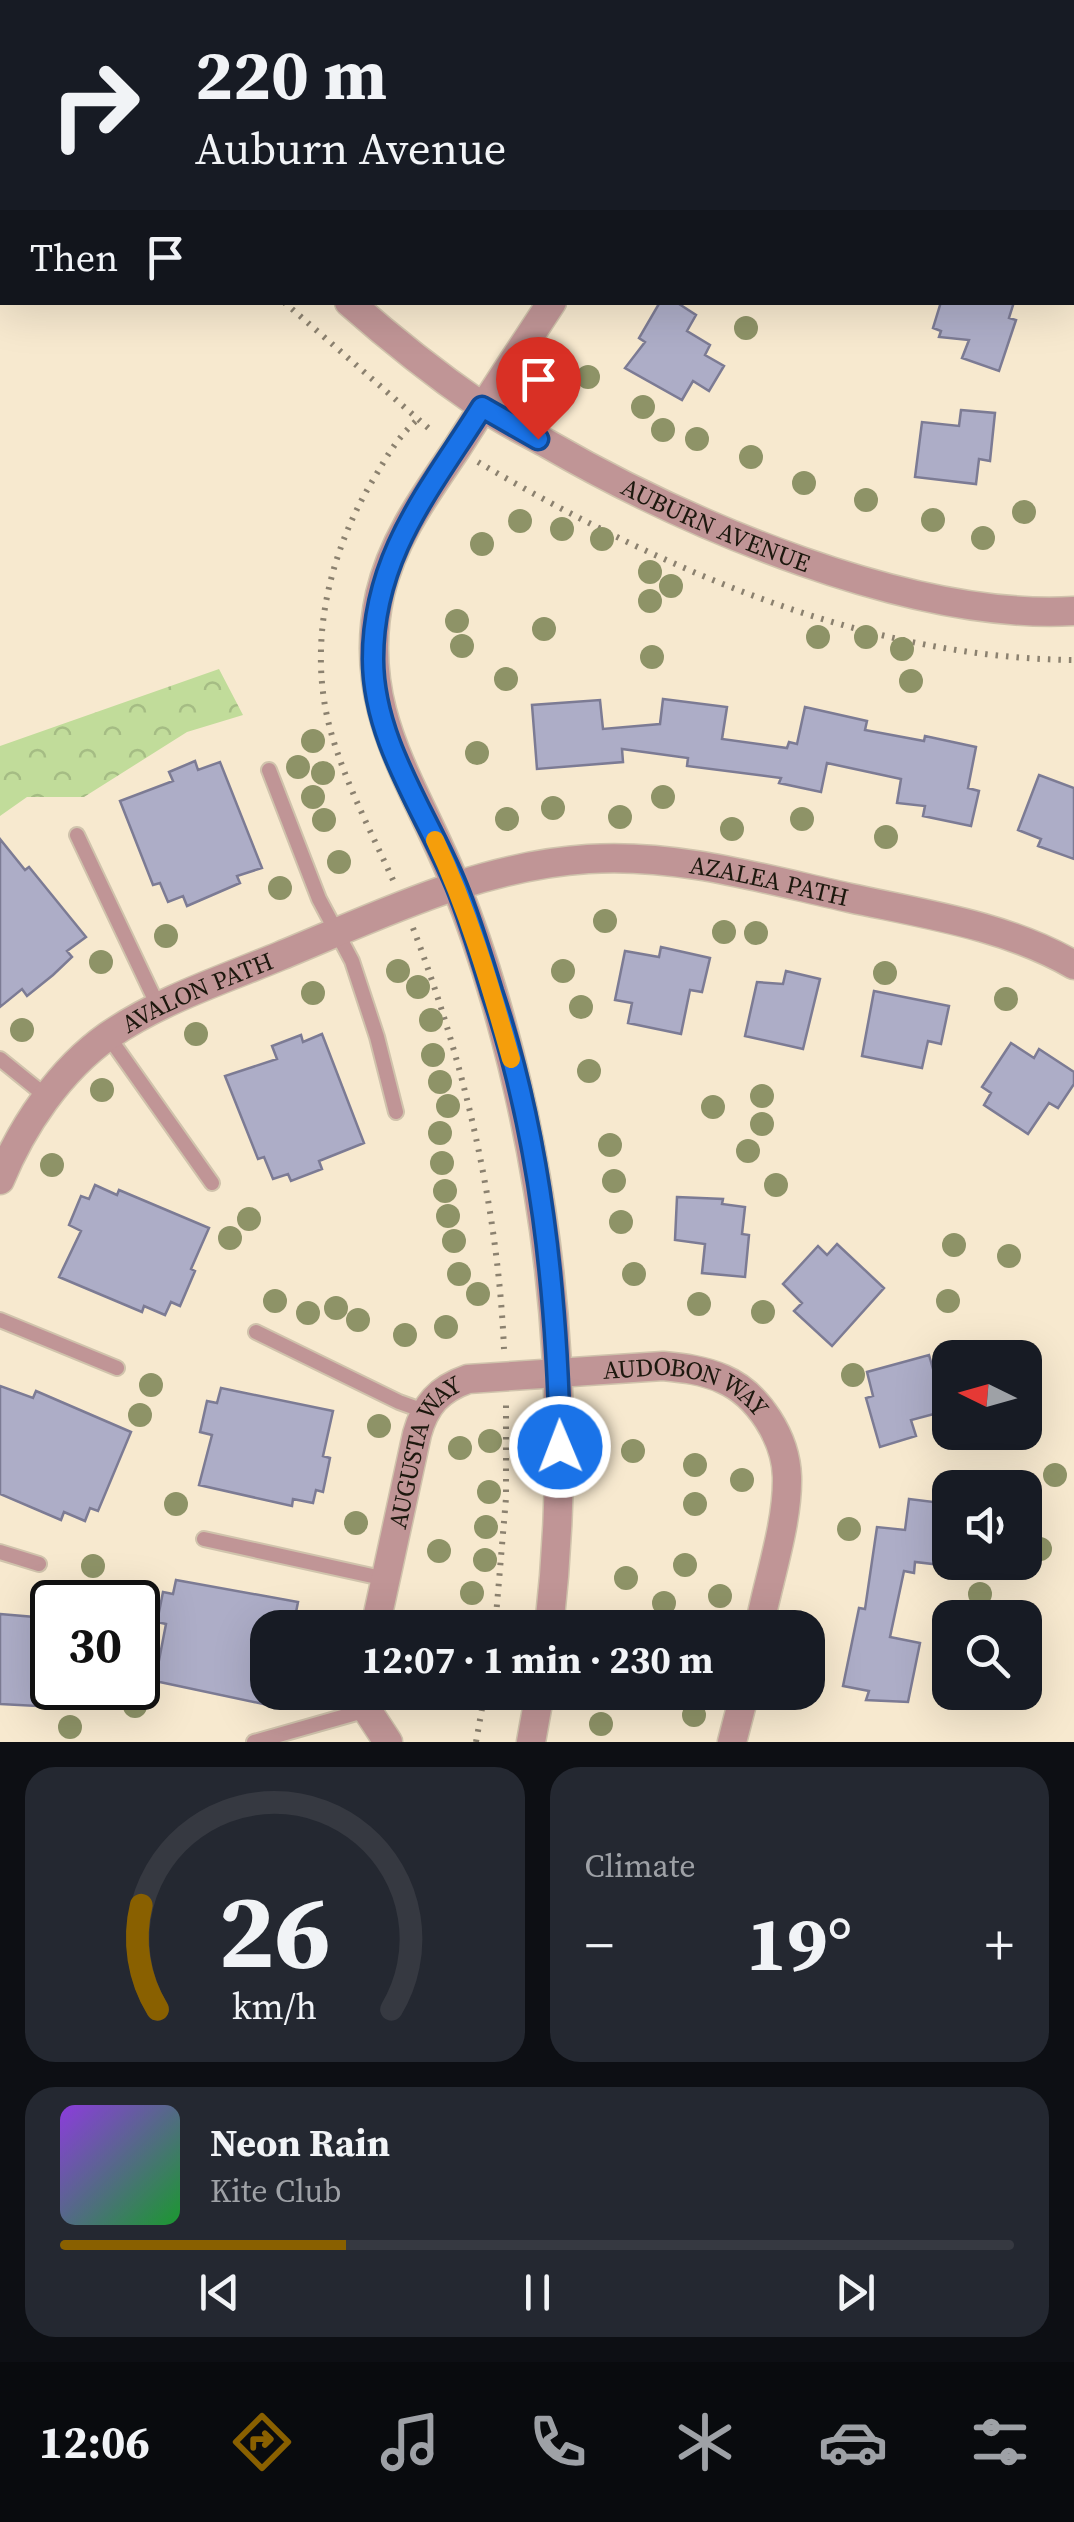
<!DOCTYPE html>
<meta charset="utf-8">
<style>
:root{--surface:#171b24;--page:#242831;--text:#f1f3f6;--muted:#9ea1a6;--line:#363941;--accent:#896000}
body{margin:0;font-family:"Source Serif 4",serif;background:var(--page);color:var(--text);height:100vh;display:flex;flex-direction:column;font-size:38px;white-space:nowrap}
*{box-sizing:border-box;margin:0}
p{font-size:32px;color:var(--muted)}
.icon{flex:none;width:55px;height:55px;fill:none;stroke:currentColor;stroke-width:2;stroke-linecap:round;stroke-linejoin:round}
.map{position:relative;height:1742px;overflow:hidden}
.details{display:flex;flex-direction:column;gap:25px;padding:25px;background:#0d0f14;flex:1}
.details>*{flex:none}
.top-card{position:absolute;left:0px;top:0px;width:1075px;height:305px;box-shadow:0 10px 40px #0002;background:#171b24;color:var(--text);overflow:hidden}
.needle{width:65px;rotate:275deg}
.tools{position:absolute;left:932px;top:1340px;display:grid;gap:20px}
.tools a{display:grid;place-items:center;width:110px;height:110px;border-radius:20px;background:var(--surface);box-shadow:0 10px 40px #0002;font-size:50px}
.speed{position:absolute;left:30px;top:1580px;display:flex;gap:20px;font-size:50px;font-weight:700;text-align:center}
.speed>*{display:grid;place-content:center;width:130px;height:130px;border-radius:50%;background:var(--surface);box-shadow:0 10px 40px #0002;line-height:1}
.speed .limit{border:5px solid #111;border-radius:15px;background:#fff;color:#111}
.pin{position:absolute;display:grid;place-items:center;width:85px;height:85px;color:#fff;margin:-102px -42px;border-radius:50% 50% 50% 0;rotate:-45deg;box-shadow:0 0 10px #0007}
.pin .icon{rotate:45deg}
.me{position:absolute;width:110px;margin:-55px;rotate:359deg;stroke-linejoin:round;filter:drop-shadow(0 0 8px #0008)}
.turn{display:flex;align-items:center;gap:35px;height:210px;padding:0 30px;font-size:45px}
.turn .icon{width:130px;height:130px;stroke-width:2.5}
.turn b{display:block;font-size:70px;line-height:85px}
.then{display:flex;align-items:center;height:95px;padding:0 30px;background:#0003;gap:20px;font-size:38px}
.big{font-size:75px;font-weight:700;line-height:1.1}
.details .widget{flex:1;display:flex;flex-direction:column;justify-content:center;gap:15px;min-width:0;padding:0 35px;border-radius:30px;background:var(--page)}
.details .dial{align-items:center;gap:0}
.dial svg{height:260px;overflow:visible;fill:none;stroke:var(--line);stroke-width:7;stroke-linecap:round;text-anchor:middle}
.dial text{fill:var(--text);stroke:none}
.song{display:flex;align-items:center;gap:30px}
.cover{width:120px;height:120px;border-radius:15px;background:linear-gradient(135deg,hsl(270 70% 55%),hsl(130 70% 35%))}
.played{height:10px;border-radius:5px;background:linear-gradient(90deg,var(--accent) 30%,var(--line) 30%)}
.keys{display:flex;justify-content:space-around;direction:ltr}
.heat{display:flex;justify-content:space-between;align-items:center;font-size:55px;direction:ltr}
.details .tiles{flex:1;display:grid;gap:25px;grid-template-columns:1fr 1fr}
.widget:last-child{grid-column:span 2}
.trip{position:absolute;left:250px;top:1610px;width:575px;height:100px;border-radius:30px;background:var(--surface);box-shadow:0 10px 40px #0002;font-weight:700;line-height:100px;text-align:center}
.menu{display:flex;height:160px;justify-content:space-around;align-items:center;background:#090b0e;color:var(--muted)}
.menu .icon{width:70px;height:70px}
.menu .on{color:var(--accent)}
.menu b{font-size:45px;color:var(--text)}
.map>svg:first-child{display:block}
</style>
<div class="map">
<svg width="1074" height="1742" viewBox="0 0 1074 1742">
<defs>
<pattern id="forest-crowns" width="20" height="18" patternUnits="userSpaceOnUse" patternTransform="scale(2.5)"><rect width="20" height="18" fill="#c1dc9a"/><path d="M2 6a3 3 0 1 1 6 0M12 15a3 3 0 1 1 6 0" fill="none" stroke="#a5bc84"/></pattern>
</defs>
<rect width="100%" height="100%" fill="#f7e9cf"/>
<path fill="url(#forest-crowns)" d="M219 669 243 715 187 732 84 797H27L0 816V746Z"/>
<path fill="#adadc7" stroke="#7c7b94" stroke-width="2.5" d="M660 302H676L696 315 687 331 710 345 705 355 724 366 709 391 693 381 682 400 625 368 645 342 639 338Z
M941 302H1014L1009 318 1016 320 999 371 962 358 969 340 939 337 941 331 933 328Z
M961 410 995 413 990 461 979 459 976 484 915 477 922 422 959 426Z
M663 699 727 707 722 739 787 748 789 742 797 744 805 707 867 721 865 730 924 741 925 736 976 747 968 788 979 791 971 826 923 816 925 806 897 803 901 779 827 763 821 792 779 783 781 778 687 766 688 758 622 749 623 762 537 769 532 705 600 700 603 729 660 724Z
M195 761 198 770 220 762 262 868 237 876 240 883 187 906 183 896 168 902 160 883 153 885 120 801 173 781 169 772Z
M1039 775 1074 788V859L1038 846 1041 839 1018 830Z
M0 839 25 870 29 867 86 937 67 951 72 957 53 975 27 996 22 989 0 1007Z
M661 947 710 958 702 992 690 990 681 1034 628 1023 632 1003 615 1000 625 951 659 957Z
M786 971 820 979 803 1049 745 1036 757 982 783 984Z
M874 991 949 1006 941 1044 928 1041 922 1068 862 1056Z
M322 1034 364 1143 319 1161 322 1169 291 1181 288 1174 273 1179 264 1157 258 1159 225 1076 277 1059 272 1046 301 1035 303 1042Z
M1011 1043 1034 1058 1039 1049 1074 1072V1084L1058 1108 1049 1103 1028 1134 984 1105 991 1093 982 1087Z
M95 1185 117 1195 119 1190 209 1228 191 1269 195 1271 180 1306 171 1302 165 1315 144 1306 142 1312 59 1277 81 1231 69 1225 81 1196 89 1199Z
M677 1197 723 1199 722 1204 745 1207 742 1234 749 1235 745 1277 702 1273 705 1244 675 1240Z
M837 1244 884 1288 832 1346 794 1311 802 1303 783 1284 818 1246 827 1255Z
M929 1355 945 1411 911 1420 916 1436 880 1447 866 1398 873 1396 867 1372Z
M0 1386 33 1398 36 1391 131 1432 98 1511 90 1508 85 1521 64 1512 61 1520 0 1494Z
M221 1388 333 1411 323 1456 330 1458 323 1492 316 1490 313 1503 293 1499 292 1506 199 1485 212 1435 200 1432 207 1401 217 1403Z
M909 1499 950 1504V1566L915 1562 914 1573 904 1571 890 1637 920 1643 908 1702 866 1700 869 1691 843 1686 859 1608 865 1609 877 1527 905 1530Z
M176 1580 298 1602 293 1628H268V1705L155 1681 166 1624 157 1622 163 1592 173 1594Z
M0 1614 46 1618 37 1706 0 1704Z"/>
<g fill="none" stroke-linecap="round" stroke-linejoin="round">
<g stroke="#d0c3ac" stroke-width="18">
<path id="service" d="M269 770 319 899 352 961 377 1037 396 1112
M77 835 158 1006
M108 1036 212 1183
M0 1059 47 1097
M0 1320 117 1368
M256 1332 399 1402 424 1411
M204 1539 386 1579
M0 1552 39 1564
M254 1742 367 1710"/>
</g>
<g stroke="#d0c3ac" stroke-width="31">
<g id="minor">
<path d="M746 2 748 0"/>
<path id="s1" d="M0 1180C22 1126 60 1070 108 1036 160 1000 222 980 280 956 380 915 478 866 588 859 677 853 764 879 850 898 925 914 1007 926 1074 965"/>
<path id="s2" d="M375 1628 417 1434C425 1405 439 1389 468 1379L663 1366C683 1368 703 1370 723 1379 758 1394 786 1438 787 1477 788 1524 768 1581 759 1628"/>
<path d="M549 1628C573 1416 554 1205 495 1000 484 962 471 923 456 886 416 784 354 711 380 594 393 538 426 494 457 448 488 399 520 351 552 302"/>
<path d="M365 1692 367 1710 388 1742"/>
<path d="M531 1742 540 1692"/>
<path d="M732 1742 745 1692"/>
</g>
</g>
<g stroke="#d0c3ac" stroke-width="31">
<g id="tertiary">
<path d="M85 0 87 2"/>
<path id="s3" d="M349 302C391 339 435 374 480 405 501 420 524 431 546 443 686 524 911 621 1074 611"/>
</g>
</g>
<path stroke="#8b816f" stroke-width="6" stroke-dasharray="2.5 8" stroke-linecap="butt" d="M30 0 31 2
M284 302 434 433
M478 462C657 567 863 658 1074 660
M393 880C372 834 348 788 333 739 305 649 328 552 376 475 388 454 399 436 417 420
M413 928C464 1061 498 1207 504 1349
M495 1628 506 1498V1402
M476 1742 485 1692"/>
<use href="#service" stroke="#c09596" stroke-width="14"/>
<use href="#minor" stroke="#c09596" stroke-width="28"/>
<use href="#tertiary" stroke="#c09596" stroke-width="28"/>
</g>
<g fill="#8e9367">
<circle cx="746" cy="328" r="12"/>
<circle cx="588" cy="377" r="12"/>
<circle cx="643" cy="407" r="12"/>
<circle cx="663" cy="430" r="12"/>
<circle cx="697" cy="439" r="12"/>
<circle cx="751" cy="457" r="12"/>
<circle cx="804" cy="483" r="12"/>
<circle cx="866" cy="500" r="12"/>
<circle cx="1024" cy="512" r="12"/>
<circle cx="933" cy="520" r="12"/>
<circle cx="520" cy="521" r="12"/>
<circle cx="562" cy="529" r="12"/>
<circle cx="983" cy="538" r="12"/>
<circle cx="602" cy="539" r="12"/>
<circle cx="482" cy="544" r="12"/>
<circle cx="650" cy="572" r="12"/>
<circle cx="671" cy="586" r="12"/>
<circle cx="650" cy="601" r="12"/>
<circle cx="457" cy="621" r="12"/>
<circle cx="544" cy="629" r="12"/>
<circle cx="818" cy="637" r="12"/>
<circle cx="866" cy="637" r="12"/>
<circle cx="462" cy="646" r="12"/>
<circle cx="902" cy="649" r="12"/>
<circle cx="652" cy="657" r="12"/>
<circle cx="506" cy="679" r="12"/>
<circle cx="911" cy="681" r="12"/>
<circle cx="313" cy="741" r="12"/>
<circle cx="477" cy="753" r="12"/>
<circle cx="298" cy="767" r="12"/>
<circle cx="323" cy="773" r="12"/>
<circle cx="313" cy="797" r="12"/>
<circle cx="663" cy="797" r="12"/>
<circle cx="553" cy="808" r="12"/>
<circle cx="620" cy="817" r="12"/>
<circle cx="507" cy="819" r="12"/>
<circle cx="802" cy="819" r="12"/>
<circle cx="324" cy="820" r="12"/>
<circle cx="732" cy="829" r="12"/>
<circle cx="886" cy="837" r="12"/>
<circle cx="339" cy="862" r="12"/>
<circle cx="280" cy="888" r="12"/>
<circle cx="605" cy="921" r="12"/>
<circle cx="724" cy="932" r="12"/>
<circle cx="756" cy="933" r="12"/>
<circle cx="166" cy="936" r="12"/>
<circle cx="101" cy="962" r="12"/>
<circle cx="398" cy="971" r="12"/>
<circle cx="563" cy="971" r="12"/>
<circle cx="885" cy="973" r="12"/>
<circle cx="418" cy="987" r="12"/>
<circle cx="313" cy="993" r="12"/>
<circle cx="1006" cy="999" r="12"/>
<circle cx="581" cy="1007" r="12"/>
<circle cx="431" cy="1020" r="12"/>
<circle cx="22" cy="1030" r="12"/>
<circle cx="196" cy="1034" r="12"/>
<circle cx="433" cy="1055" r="12"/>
<circle cx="589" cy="1071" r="12"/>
<circle cx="440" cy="1082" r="12"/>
<circle cx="102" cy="1090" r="12"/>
<circle cx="762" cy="1096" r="12"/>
<circle cx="448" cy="1106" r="12"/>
<circle cx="713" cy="1107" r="12"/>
<circle cx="762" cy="1124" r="12"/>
<circle cx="440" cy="1133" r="12"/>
<circle cx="610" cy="1145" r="12"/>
<circle cx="748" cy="1151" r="12"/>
<circle cx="442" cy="1163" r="12"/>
<circle cx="52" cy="1165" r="12"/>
<circle cx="614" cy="1181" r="12"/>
<circle cx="776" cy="1185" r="12"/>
<circle cx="445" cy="1191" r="12"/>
<circle cx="448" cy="1216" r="12"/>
<circle cx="249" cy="1219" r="12"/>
<circle cx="621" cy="1222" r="12"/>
<circle cx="230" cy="1238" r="12"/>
<circle cx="454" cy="1241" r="12"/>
<circle cx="954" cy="1245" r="12"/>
<circle cx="1009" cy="1256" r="12"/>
<circle cx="459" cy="1274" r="12"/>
<circle cx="634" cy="1274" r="12"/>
<circle cx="478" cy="1294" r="12"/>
<circle cx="275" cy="1301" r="12"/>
<circle cx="948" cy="1301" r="12"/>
<circle cx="699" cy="1304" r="12"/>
<circle cx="336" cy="1308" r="12"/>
<circle cx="763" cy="1312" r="12"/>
<circle cx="308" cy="1313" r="12"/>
<circle cx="358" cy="1320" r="12"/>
<circle cx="446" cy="1327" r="12"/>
<circle cx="405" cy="1335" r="12"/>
<circle cx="853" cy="1375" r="12"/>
<circle cx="151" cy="1385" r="12"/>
<circle cx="140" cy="1415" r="12"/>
<circle cx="379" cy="1426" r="12"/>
<circle cx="490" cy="1441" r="12"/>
<circle cx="460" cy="1448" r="12"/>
<circle cx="633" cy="1451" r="12"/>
<circle cx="695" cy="1465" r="12"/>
<circle cx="1055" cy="1475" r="12"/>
<circle cx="742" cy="1480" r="12"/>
<circle cx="489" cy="1492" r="12"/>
<circle cx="176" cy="1504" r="12"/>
<circle cx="695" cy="1504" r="12"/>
<circle cx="356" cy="1523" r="12"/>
<circle cx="486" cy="1527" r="12"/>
<circle cx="849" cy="1529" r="12"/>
<circle cx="1040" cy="1549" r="12"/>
<circle cx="439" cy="1551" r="12"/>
<circle cx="485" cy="1560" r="12"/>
<circle cx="685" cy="1565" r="12"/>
<circle cx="93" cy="1566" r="12"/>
<circle cx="626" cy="1578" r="12"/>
<circle cx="472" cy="1593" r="12"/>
<circle cx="980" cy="1594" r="12"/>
<circle cx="720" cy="1596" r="12"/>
<circle cx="664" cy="1603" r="12"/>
<circle cx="135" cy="1706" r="12"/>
<circle cx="694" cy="1715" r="12"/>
<circle cx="601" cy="1724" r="12"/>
<circle cx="70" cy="1727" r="12"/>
</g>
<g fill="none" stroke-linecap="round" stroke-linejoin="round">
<g stroke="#114b97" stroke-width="25">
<path id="route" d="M538 439 482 407C430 490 373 555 373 659 373 741 426 812 456 885 470 919 481 956 492 992 541 1138 557 1294 560 1447"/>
</g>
<use href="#route" stroke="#1a73e8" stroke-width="18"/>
<path stroke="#f59e0b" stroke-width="18" d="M435 840C468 910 490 984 511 1059"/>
</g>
<g text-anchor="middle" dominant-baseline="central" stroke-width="8" stroke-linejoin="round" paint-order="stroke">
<g font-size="25" fill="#1d180e" stroke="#fff">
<text stroke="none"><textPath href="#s3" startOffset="432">AUBURN AVENUE</textPath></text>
<text stroke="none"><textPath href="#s1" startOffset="880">AZALEA PATH</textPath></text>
<text stroke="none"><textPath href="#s1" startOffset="282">AVALON PATH</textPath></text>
<text stroke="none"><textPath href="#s2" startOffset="500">AUDOBON WAY</textPath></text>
<text stroke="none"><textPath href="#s2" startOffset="185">AUGUSTA WAY</textPath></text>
</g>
</g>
</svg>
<div class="tools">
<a><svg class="needle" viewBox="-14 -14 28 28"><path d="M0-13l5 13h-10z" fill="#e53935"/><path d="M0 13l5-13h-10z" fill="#9ea1a6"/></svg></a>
<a><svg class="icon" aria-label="sound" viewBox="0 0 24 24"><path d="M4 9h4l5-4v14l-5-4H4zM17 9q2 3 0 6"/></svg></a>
<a><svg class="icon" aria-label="search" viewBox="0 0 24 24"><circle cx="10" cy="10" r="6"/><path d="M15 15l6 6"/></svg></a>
</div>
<div class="speed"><div class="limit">30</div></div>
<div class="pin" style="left:538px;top:439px;background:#d93025"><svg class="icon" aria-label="arrive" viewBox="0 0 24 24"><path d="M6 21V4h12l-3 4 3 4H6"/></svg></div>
<svg class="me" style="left:560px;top:1447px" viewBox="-20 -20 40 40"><circle r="17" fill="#1a73e8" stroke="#fff" stroke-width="3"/><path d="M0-11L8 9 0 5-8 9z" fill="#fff"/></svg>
<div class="trip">12:07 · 1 min · 230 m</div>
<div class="top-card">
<div class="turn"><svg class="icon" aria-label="right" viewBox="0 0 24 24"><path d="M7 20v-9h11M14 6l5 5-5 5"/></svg><div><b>220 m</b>Auburn Avenue</div></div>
<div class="then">Then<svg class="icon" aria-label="arrive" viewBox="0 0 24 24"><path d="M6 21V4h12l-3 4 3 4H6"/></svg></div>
</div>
</div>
<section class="details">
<div class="tiles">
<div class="widget dial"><svg viewBox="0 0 100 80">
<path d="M14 69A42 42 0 1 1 86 69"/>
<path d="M14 69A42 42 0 0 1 9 37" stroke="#896000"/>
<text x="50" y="56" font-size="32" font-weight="700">26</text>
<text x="50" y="72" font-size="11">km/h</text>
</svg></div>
<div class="widget"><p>Climate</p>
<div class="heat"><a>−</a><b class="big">19°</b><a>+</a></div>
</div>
<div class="widget">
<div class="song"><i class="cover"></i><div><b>Neon Rain</b><p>Kite Club</p></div></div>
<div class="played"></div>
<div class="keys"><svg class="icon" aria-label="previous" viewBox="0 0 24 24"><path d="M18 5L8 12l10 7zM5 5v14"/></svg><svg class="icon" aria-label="pause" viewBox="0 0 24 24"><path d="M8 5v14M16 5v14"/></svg><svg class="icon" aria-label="next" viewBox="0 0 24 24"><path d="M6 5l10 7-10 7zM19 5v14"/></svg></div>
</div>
</div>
</section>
<nav class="menu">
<b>12:06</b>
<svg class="icon on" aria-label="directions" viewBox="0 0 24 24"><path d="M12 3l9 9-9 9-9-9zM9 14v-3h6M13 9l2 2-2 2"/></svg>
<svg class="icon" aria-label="music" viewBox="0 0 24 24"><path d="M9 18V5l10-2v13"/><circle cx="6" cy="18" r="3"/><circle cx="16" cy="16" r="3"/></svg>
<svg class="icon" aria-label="phone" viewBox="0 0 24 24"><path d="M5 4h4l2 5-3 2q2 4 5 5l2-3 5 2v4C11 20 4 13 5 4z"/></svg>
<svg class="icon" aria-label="climate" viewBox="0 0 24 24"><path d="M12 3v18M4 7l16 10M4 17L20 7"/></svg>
<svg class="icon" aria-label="car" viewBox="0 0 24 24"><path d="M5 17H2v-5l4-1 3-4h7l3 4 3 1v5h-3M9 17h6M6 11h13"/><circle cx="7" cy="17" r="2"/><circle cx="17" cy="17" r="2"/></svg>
<svg class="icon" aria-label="filters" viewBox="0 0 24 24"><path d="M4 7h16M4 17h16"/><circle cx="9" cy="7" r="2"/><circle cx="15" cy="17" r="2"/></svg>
</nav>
